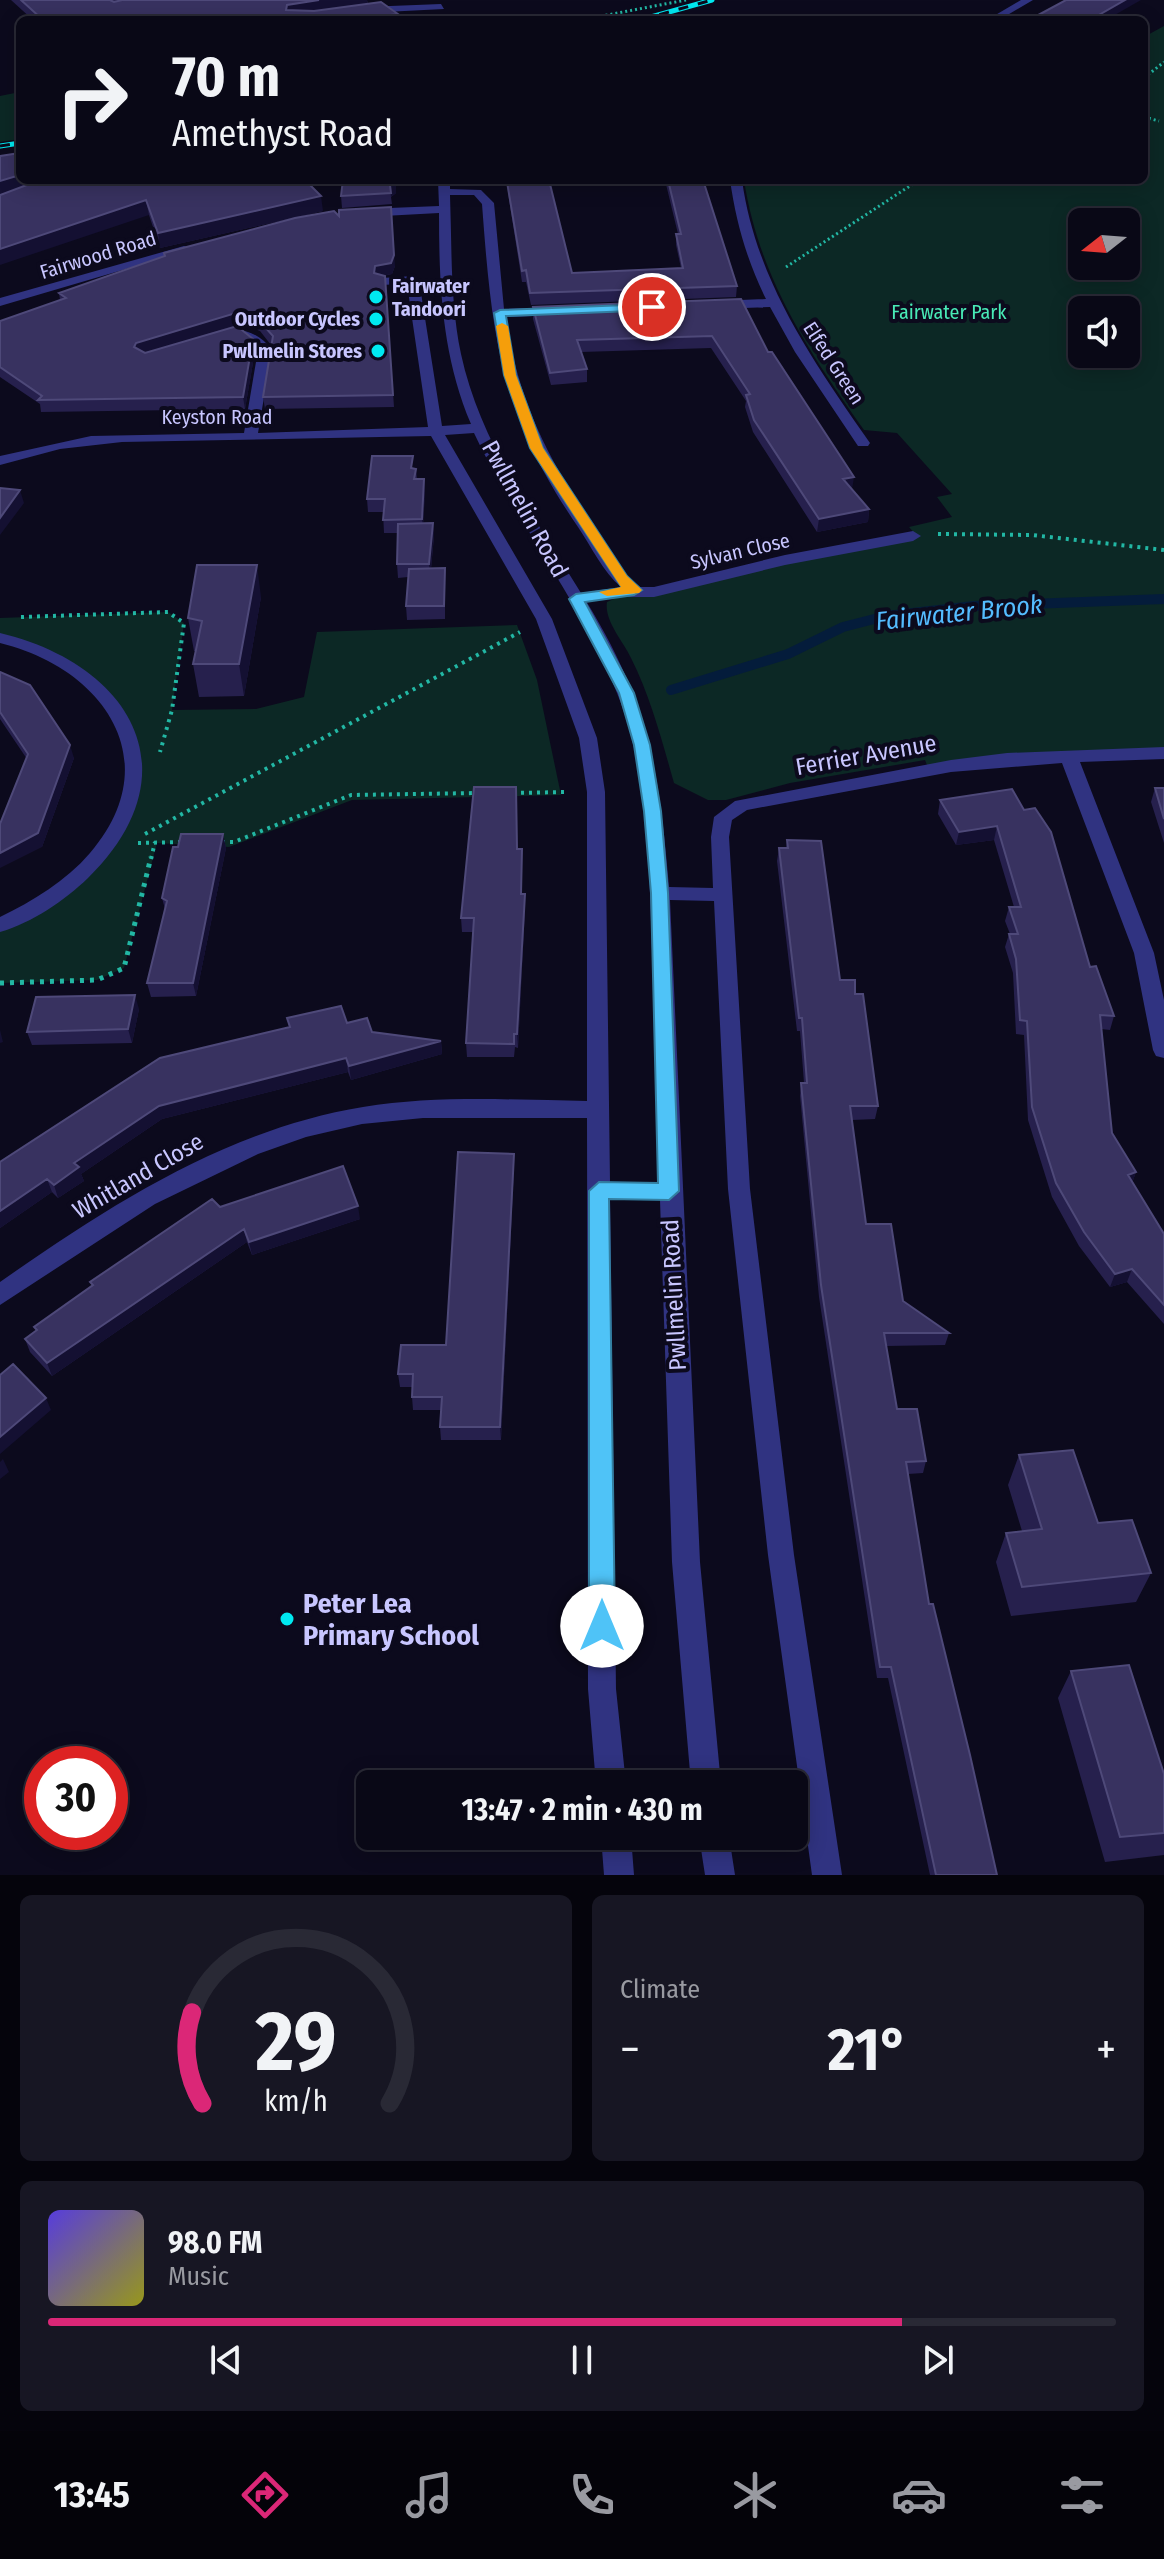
<!DOCTYPE html>
<meta charset="utf-8">
<style>
:root{--surface:#090816;--page:#171623;--text:#f1f3f6;--muted:#999aa1;--line:#292935;--accent:#db2777}
body{margin:0;font-family:"Fira Sans Condensed",sans-serif;background:var(--page);color:var(--text);height:100vh;display:flex;flex-direction:column;font-size:30px;white-space:nowrap}
*{box-sizing:border-box;margin:0}
p{font-size:26px;color:var(--muted)}
.icon{flex:none;width:44px;height:44px;fill:none;stroke:currentColor;stroke-width:2;stroke-linecap:round;stroke-linejoin:round}
.map{position:relative;height:1875px;overflow:hidden}
.panel{display:flex;flex-direction:column;gap:20px;padding:20px;background:#05040c;flex:1}
.panel>*{flex:none}
.top-card{position:absolute;left:16px;top:16px;width:1132px;height:168px;border-radius:12px;box-shadow:0 4px 20px #0003,0 0 0 2px var(--line);background:#090816;color:var(--text);overflow:hidden}
.needle{width:52px;rotate:253deg}
.fabs{position:absolute;left:1068px;top:208px;display:grid;gap:16px}
.fabs a{display:grid;place-items:center;width:72px;height:72px;border-radius:12px;background:var(--surface);box-shadow:0 4px 20px #0003,0 0 0 2px var(--line);font-size:40px}
.speed{position:absolute;left:24px;top:1746px;display:flex;gap:16px;font-size:40px;font-weight:700;text-align:center}
.speed>*{display:grid;place-content:center;width:104px;height:104px;border-radius:50%;background:var(--surface);box-shadow:0 4px 20px #0003,0 0 0 2px var(--line);line-height:1}
.speed .limit{border:12px solid #d22;background:#fff;color:#111}
.pin{position:absolute;display:grid;place-items:center;width:68px;height:68px;color:#fff;margin:-34px;border:4px solid #fff;border-radius:50%;box-shadow:0 2px 8px #0007}
.me{position:absolute;width:88px;margin:-44px;rotate:0deg;stroke-linejoin:round;filter:drop-shadow(0 0 6px #0008)}
.turn{display:flex;align-items:center;gap:28px;height:168px;padding:0 24px;font-size:36px}
.turn .icon{width:104px;height:104px;stroke-width:2.5}
.turn b{display:block;font-size:56px;line-height:68px}
.big{font-size:60px;font-weight:700;line-height:1.1}
.panel .widget{flex:1;display:flex;flex-direction:column;justify-content:center;gap:12px;min-width:0;padding:0 28px;border-radius:12px;background:var(--page)}
.panel .dial{align-items:center;gap:0}
.dial svg{height:208px;overflow:visible;fill:none;stroke:var(--line);stroke-width:7;stroke-linecap:round;text-anchor:middle}
.dial text{fill:var(--text);stroke:none}
.song{display:flex;align-items:center;gap:24px}
.cover{width:96px;height:96px;border-radius:12px;background:linear-gradient(135deg,hsl(250 70% 55%),hsl(60 70% 35%))}
.played{height:8px;border-radius:4px;background:linear-gradient(90deg,var(--accent) 80%,var(--line) 80%)}
.keys{display:flex;justify-content:space-around;direction:ltr}
.heat{display:flex;justify-content:space-between;align-items:center;font-size:44px;direction:ltr}
.panel .tiles{flex:1;display:grid;gap:20px;grid-template-columns:1fr 1fr}
.widget:last-child{grid-column:span 2}
.trip{position:absolute;left:356px;top:1770px;width:452px;height:80px;border-radius:12px;background:var(--surface);box-shadow:0 4px 20px #0003,0 0 0 2px var(--line);font-weight:700;line-height:80px;text-align:center}
.tabs{display:flex;height:128px;justify-content:space-around;align-items:center;background:#040309;color:var(--muted)}
.tabs .icon{width:56px;height:56px}
.tabs .selected{color:var(--accent)}
.tabs b{font-size:36px;color:var(--text)}
.map>svg:first-child{display:block}
</style>
<div class="map">
<svg width="1164" height="1875" viewBox="0 0 1164 1875">
<rect width="100%" height="100%" fill="#0c0a1d"/>
<path fill="#0c2825" fill-rule="evenodd" d="M1164 26V753L929 770 925 760 790 783 726 800H708L674 783C662 741 651 698 631 658 623 641 604 621 607 602L634 590 654 592 916 535 909 527 952 517 937 497 952 494 897 433 864 430C808 351 759 277 744 180H1144V37ZM1082 222H1126V266H1082ZM1082 310H1126V354H1082Z
M20 92V139L0 142V96Z
M168 612 184 623 172 710 256 709 304 697 317 632 517 625 537 680 561 795 352 800 229 847 157 843 124 968 97 980 0 983V925L27 913 109 844 136 763 95 682 0 638V618Z"/>
<g fill="none" stroke-linecap="round" stroke-linejoin="round">
<path stroke="#041c3b" stroke-width="10" d="M671 690 788 654 843 627 886 616 974 606 1164 599"/>
<path stroke="#22b7a4" stroke-width="3" stroke-dasharray="2 3" stroke-linecap="butt" d="M581 20 686 0
M1144 78 1164 62
M1144 117 1159 121
M786 267 919 180"/>
<path stroke="#22b7a4" stroke-width="4" stroke-dasharray="3 5" stroke-linecap="butt" d="M938 534 1032 535 1164 550
M21 617 168 612 184 623 172 710 160 752
M513 793 567 792
M145 834 520 632
M222 842H234L351 795 479 793
M138 843 184 842
M151 859 155 842"/>
<path stroke="#22b7a4" stroke-width="5" stroke-dasharray="4 6" stroke-linecap="butt" d="M0 983 97 980 124 968 151 857"/>
<path fill="#303381" fill-rule="evenodd" d="M1021 0H1033L999 20H987Z
M441 4 444 9 365 13 360 10 365 7Z
M438 180H450V189L481 190 494 203 504 309 561 307 567 311 561 315 505 317C524 431 565 483 627 576L640 587H654L785 555 913 531 921 536 913 541 785 565 654 597H604L586 601C649 704 659 769 669 887L713 888 711 837 714 817 735 801 951 760 1007 753 1164 747V759L1080 762 1154 953 1164 1000V1058L1156 1056 1153 1050 1134 953 1062 763 951 772 747 810 732 820 729 837 750 1189 794 1555 842 1875H812L768 1555 728 1189 714 901 670 900 700 1562 721 1784H691L672 1562 660 1200H610L616 1689 626 1784H596L588 1689 587 1118H423L362 1124 306 1137 258 1154 155 1204 0 1305V1282C110 1205 228 1129 363 1107 437 1095 513 1100 587 1101V792L579 738 536 619 431 436 122 442 60 449 0 465V456L91 436 244 433 258 350 243 338 221 341 214 337C235 323 258 331 272 350L258 433 428 427 407 284 378 285V279L382 278 413 276 419 280 442 426 471 424C442 356 439 286 439 213L365 217 359 213 365 209 439 206ZM450 195H474L482 204C492 339 500 413 578 527 591 546 603 572 621 587L581 593C535 518 480 442 461 354 450 302 452 248 450 195ZM474 433C516 523 581 601 617 693 649 773 649 865 652 951 655 1028 657 1105 660 1182H610L605 792 597 738 552 619 445 435Z
M730 180H742C756 281 813 361 870 443L868 446H858L795 352 770 307 717 309 711 305 717 301 766 299C747 261 736 222 730 180Z
M184 246 194 249 0 306V298Z
M0 633C130 664 196 772 88 878 65 900 32 923 0 932V917C33 901 66 881 90 853 169 761 103 668 0 643Z
M601 1836H631L634 1875H604Z
M699 1836H729L735 1875H705Z"/>
<g stroke="#00e9f1" stroke-width="5">
<path id="rail" d="M640 20 712 0
M0 146 20 143"/>
</g>
<use href="#rail" stroke="#0c0a1d" stroke-width="3" stroke-dasharray="10" stroke-linecap="butt"/>
</g>
<path fill="#26204d" d="M11 0H367L368 4 398 14V20H33Z
M20 180 323 211 160 248 149 215Z
M508 180H549L572 273 681 268 676 245V234H678L665 180H703L737 286 736 297 531 305 526 282H522L508 193 507 182H509Z
M396 193 391 197 392 204 342 208 341 196Z
M395 266 392 274 383 276H385L394 407 265 409 263 397 271 345 260 331 241 324 171 345 255 351 245 409 41 412 40 404 0 377V321L60 300 59 293Z
M741 299 768 352 852 489 869 509 868 522 817 532 753 432 745 407 746 401 711 348 581 352 587 369V382L551 385 533 319V307Z
M414 469H416L417 479 425 492 423 524 433 523 434 536 431 569 445 568V619L407 620 406 606 408 577 398 578 397 564 398 533H384L383 512H368L367 499Z
M261 597 244 696 199 697 193 664 196 651H194L188 618Z
M0 672 74 758 42 847 27 759 0 719Z
M1155 788H1164V843L1151 802Z
M1012 789 1090 967 1114 1016 1110 1030 1101 1029 1112 1133 1136 1172 1132 1183 1164 1234V1324L1127 1282 1110 1287 1079 1246 1052 1197 1028 1120 1024 1035 1016 1034 1013 973 1005 947 1009 934H1010L1005 921 1009 907H1014L994 840 956 845 938 814 940 800Z
M223 834 226 848 196 996 151 997 147 983 165 909 162 898 178 847Z
M787 840 840 980 855 994 878 1106 875 1119 852 1120 866 1224 903 1301 949 1333 945 1345 886 1346 897 1409 926 1461 923 1473 908 1474 929 1604 997 1875H930L888 1678H877L819 1297 800 1096 801 1083H804L800 1031H797L777 861 779 848H786Z
M517 849H522V894L525 908 518 1048 515 1047 514 1057H467L466 1043 473 932H462L461 918Z
M139 1009 132 1043 32 1045 27 1032Z
M287 1018 347 1023 372 1032 441 1041 442 1054 351 1080 348 1072 162 1119 81 1174 84 1181 58 1198 52 1192 0 1228V1162L289 1027Z
M514 1154V1167L501 1440H441L440 1427 441 1410H413L412 1397V1387H400L398 1374 446 1345Z
M220 1207 360 1219 252 1255 247 1242 52 1376 30 1352 25 1339 36 1331 34 1327 92 1286 90 1282Z
M1019 1455 1098 1523 1151 1573 1136 1602 1011 1616 996 1562 1006 1533 1022 1531 1008 1485Z
M1071 1671 1164 1774V1855L1105 1862 1058 1698Z"/>
<path fill="#141032" d="M319 0H367L368 4 289 17 286 10 287 5Z
M1125 0H1141L1106 20H1090Z
M398 14V20H383V16Z
M20 175V180H53L0 197V181Z
M396 180V193L391 197 390 185Z
M321 196 323 211 160 248 158 233Z
M146 200 149 215 0 265V249Z
M392 218 395 266 392 274 376 277 374 273 375 266Z
M239 312 241 324 138 355 134 347 136 343Z
M253 339 255 351 245 409 243 397Z
M854 477 852 490 843 479Z
M424 479 425 492 423 532 422 519Z
M20 490 24 503 0 535V518Z
M869 509 868 522 817 532 819 519Z
M433 523 434 536 430 577 429 564Z
M257 565 261 597 244 696 239 664Z
M70 745 74 758 42 847 0 868V853Z
M997 826 994 840 956 845 959 832Z
M223 834 226 848 196 996 193 983Z
M525 894V908L518 1048 517 1034Z
M135 995 139 1009 132 1043 128 1029Z
M0 1030 3 1042 0 1043Z
M441 1041 442 1054 351 1080 349 1066Z
M346 1058 348 1072 162 1119 81 1174 84 1181 58 1198 54 1185 74 1163 159 1106Z
M514 1154V1167L501 1440 500 1427Z
M1136 1172 1131 1186 1128 1175Z
M47 1179 52 1192 0 1228V1211Z
M358 1206 360 1219 252 1255 249 1242Z
M244 1229 247 1242 52 1376 47 1363Z
M1132 1269 1127 1282 1110 1287 1115 1274Z
M46 1398 51 1410 0 1454V1437Z
M3 1459 9 1472 0 1479V1462Z"/>
<path fill="#383260" stroke="#4e4979" stroke-width="2" d="M21 0H110L114 2 122 0H319L287 5 286 10 314 11 381 2 398 14 383 16 388 20H43Z
M1066 0H1125L1090 20H1029Z
M20 153V175L0 181V156Z
M40 180H305L321 196 158 233 146 200 0 249V195Z
M343 180H396V182L390 185 391 193 341 196Z
M517 180H549L572 273 683 268 676 234H681L668 180H703L737 286 530 293 526 270 522 271 507 182 518 181Z
M391 207 394 255 391 263 375 266 374 273 385 276 393 395 263 397 273 336 258 319 239 312 136 343 134 347 145 353 237 326 253 339 243 397 38 400 42 396 0 367V321L66 298 59 293 165 256 164 253 295 218 334 211 339 216V210Z
M741 299 768 352H772L854 477 843 479 869 509 819 519 754 420 746 395 750 394 712 336 577 340 587 369 550 373 533 307Z
M372 456H413L411 468 416 469 414 479H424L422 519 383 520 385 499H367Z
M0 488 20 490 0 518Z
M433 523 429 564H397L398 524Z
M197 565H257L239 664H193L202 621 188 618Z
M445 568 444 606H406L409 569Z
M0 672 30 685 70 745 38 833 0 853V824L28 754 0 712Z
M474 787H516L517 849H522L521 894H525L517 1034H514V1044L466 1043 474 918H461Z
M1155 788H1164V819Z
M1012 789 1024 810 1035 808 1051 832 1090 967 1096 966 1114 1016 1100 1015 1112 1133 1136 1172 1128 1175 1164 1234V1305L1132 1269 1115 1274 1084 1232 1056 1183 1032 1107 1027 1021 1020 1020 1016 959 1009 934H1018L1009 907H1021L997 826 959 832 940 800Z
M181 834H223L193 983H147L167 901 162 898 173 847H178Z
M787 840 821 841 840 980H855V994H863L878 1106H850L866 1224H891L903 1301 949 1333H884L897 1409H917L926 1461 906 1462 929 1604H933L970 1755 997 1875H936L891 1667H880L821 1285 801 1083H807L802 1018H799L779 848H788Z
M135 995 128 1029 27 1032 36 997Z
M341 1006 347 1023 367 1018 372 1032 441 1041 349 1066 346 1058 159 1106 74 1163 79 1167 54 1185 47 1179 0 1211V1162L160 1058 290 1027 287 1018Z
M458 1152 514 1154 500 1427H440L442 1397H412L413 1374H398L401 1345H446Z
M343 1166 358 1206 249 1242 244 1229 47 1363 25 1339 37 1330 34 1327 93 1285 90 1282 212 1199 220 1207Z
M13 1364 46 1398 0 1437V1375Z
M1073 1450 1098 1523 1132 1520 1151 1573 1022 1587 1006 1533 1042 1529 1019 1455Z
M1129 1665 1164 1774V1833L1120 1837 1071 1671Z"/>
<path fill="#4fc3f7" stroke="#337fa1" stroke-width="2" d="M652 304 656 305V310L506 316 516 375 543 448 627 576 642 590 634 595 585 602 634 693 650 745 661 811 668 893 679 1191 669 1200 609 1199 615 1626 611 1635 602 1639 593 1635 589 1626V1191L599 1182 658 1183 651 893 644 811 634 745 619 693 569 599 576 594 622 588 530 448 504 375 494 313 500 310Z"/>
<path fill="#f59e0b" d="M502 323 508 326 516 375 543 448 627 576 642 590 639 593 607 596 599 592 621 587 530 448 504 375 496 326Z"/>
<g fill="#00e9f1" stroke="#0c0a1d" stroke-width="3">
<circle cx="376" cy="297" r="8"/>
<circle cx="376" cy="319" r="8"/>
<circle cx="378" cy="351" r="8"/>
<circle cx="287" cy="1619" r="8"/>
</g>
<g text-anchor="middle" dominant-baseline="central" stroke-width="8" stroke-linejoin="round" paint-order="stroke">
<g font-size="20" fill="#c8c6ff" stroke="#0c0a1d">
<text transform="translate(98 255) rotate(-17)">Fairwood Road</text>
<text transform="translate(834 363) rotate(57)">Elfed Green</text>
<text x="217" y="417">Keyston Road</text>
<text transform="translate(740 551) rotate(-13)">Sylvan Close</text>
</g>
<g font-size="20" font-weight="bold" fill="#c8c6ff" stroke="#0c0a1d" text-anchor="end">
<text x="392" y="286" text-anchor="start">Fairwater<tspan x="392" dy="23">Tandoori</tspan></text>
<text x="360" y="319">Outdoor Cycles</text>
<text x="362" y="351">Pwllmelin Stores</text>
</g>
<g font-size="20" fill="#48e9b6" stroke="#0c0a1d">
<text x="949" y="312">Fairwater Park</text>
</g>
<g font-size="24" fill="#c8c6ff" stroke="#0c0a1d">
<text transform="translate(525 509) rotate(61)">Pwllmelin Road</text>
<text transform="translate(866 755) rotate(-10)">Ferrier Avenue</text>
<text transform="translate(138 1176) rotate(-30)">Whitland Close</text>
<text transform="translate(674 1295) rotate(-93)">Pwllmelin Road</text>
</g>
<g font-size="26" font-style="italic" fill="#54bcff" stroke="#0c0a1d">
<text transform="translate(959 613) rotate(-6)">Fairwater Brook</text>
</g>
<g font-size="28" font-weight="bold" fill="#c8c6ff" stroke="#0c0a1d" text-anchor="start">
<text x="303" y="1603">Peter Lea<tspan x="303" dy="32">Primary School</tspan></text>
</g>
</g>
</svg>
<div class="fabs">
<a><svg class="needle" viewBox="-14 -14 28 28"><path d="M0-13l5 13h-10z" fill="#e53935"/><path d="M0 13l5-13h-10z" fill="#999aa1"/></svg></a>
<a><svg class="icon" aria-label="sound" viewBox="0 0 24 24"><path d="M4 9h4l5-4v14l-5-4H4zM17 9q2 3 0 6"/></svg></a>
</div>
<div class="speed"><div class="limit">30</div></div>
<div class="pin" style="left:652px;top:307px;background:#d93025"><svg class="icon" aria-label="arrive" viewBox="0 0 24 24"><path d="M6 21V4h12l-3 4 3 4H6"/></svg></div>
<svg class="me" style="left:602px;top:1626px" viewBox="-20 -20 40 40"><circle r="19" fill="#fff"/><path d="M0-13L10 11 0 6-10 11z" fill="#4fc3f7"/></svg>
<div class="trip">13:47 · 2 min · 430 m</div>
<div class="top-card">
<div class="turn"><svg class="icon" aria-label="right" viewBox="0 0 24 24"><path d="M7 20v-9h11M14 6l5 5-5 5"/></svg><div><b>70 m</b>Amethyst Road</div></div>
</div>
</div>
<section class="panel">
<div class="tiles">
<div class="widget dial"><svg viewBox="0 0 100 80">
<path d="M14 69A42 42 0 1 1 86 69"/>
<path d="M14 69A42 42 0 0 1 10 34" stroke="#db2777"/>
<text x="50" y="56" font-size="32" font-weight="700">29</text>
<text x="50" y="72" font-size="11">km/h</text>
</svg></div>
<div class="widget"><p>Climate</p>
<div class="heat"><a>−</a><b class="big">21°</b><a>+</a></div>
</div>
<div class="widget">
<div class="song"><i class="cover"></i><div><b>98.0 FM</b><p>Music</p></div></div>
<div class="played"></div>
<div class="keys"><svg class="icon" aria-label="previous" viewBox="0 0 24 24"><path d="M18 5L8 12l10 7zM5 5v14"/></svg><svg class="icon" aria-label="pause" viewBox="0 0 24 24"><path d="M8 5v14M16 5v14"/></svg><svg class="icon" aria-label="next" viewBox="0 0 24 24"><path d="M6 5l10 7-10 7zM19 5v14"/></svg></div>
</div>
</div>
</section>
<nav class="tabs">
<b>13:45</b>
<svg class="icon selected" aria-label="directions" viewBox="0 0 24 24"><path d="M12 3l9 9-9 9-9-9zM9 14v-3h6M13 9l2 2-2 2"/></svg>
<svg class="icon" aria-label="music" viewBox="0 0 24 24"><path d="M9 18V5l10-2v13"/><circle cx="6" cy="18" r="3"/><circle cx="16" cy="16" r="3"/></svg>
<svg class="icon" aria-label="phone" viewBox="0 0 24 24"><path d="M5 4h4l2 5-3 2q2 4 5 5l2-3 5 2v4C11 20 4 13 5 4z"/></svg>
<svg class="icon" aria-label="climate" viewBox="0 0 24 24"><path d="M12 3v18M4 7l16 10M4 17L20 7"/></svg>
<svg class="icon" aria-label="car" viewBox="0 0 24 24"><path d="M5 17H2v-5l4-1 3-4h7l3 4 3 1v5h-3M9 17h6M6 11h13"/><circle cx="7" cy="17" r="2"/><circle cx="17" cy="17" r="2"/></svg>
<svg class="icon" aria-label="filters" viewBox="0 0 24 24"><path d="M4 7h16M4 17h16"/><circle cx="9" cy="7" r="2"/><circle cx="15" cy="17" r="2"/></svg>
</nav>
